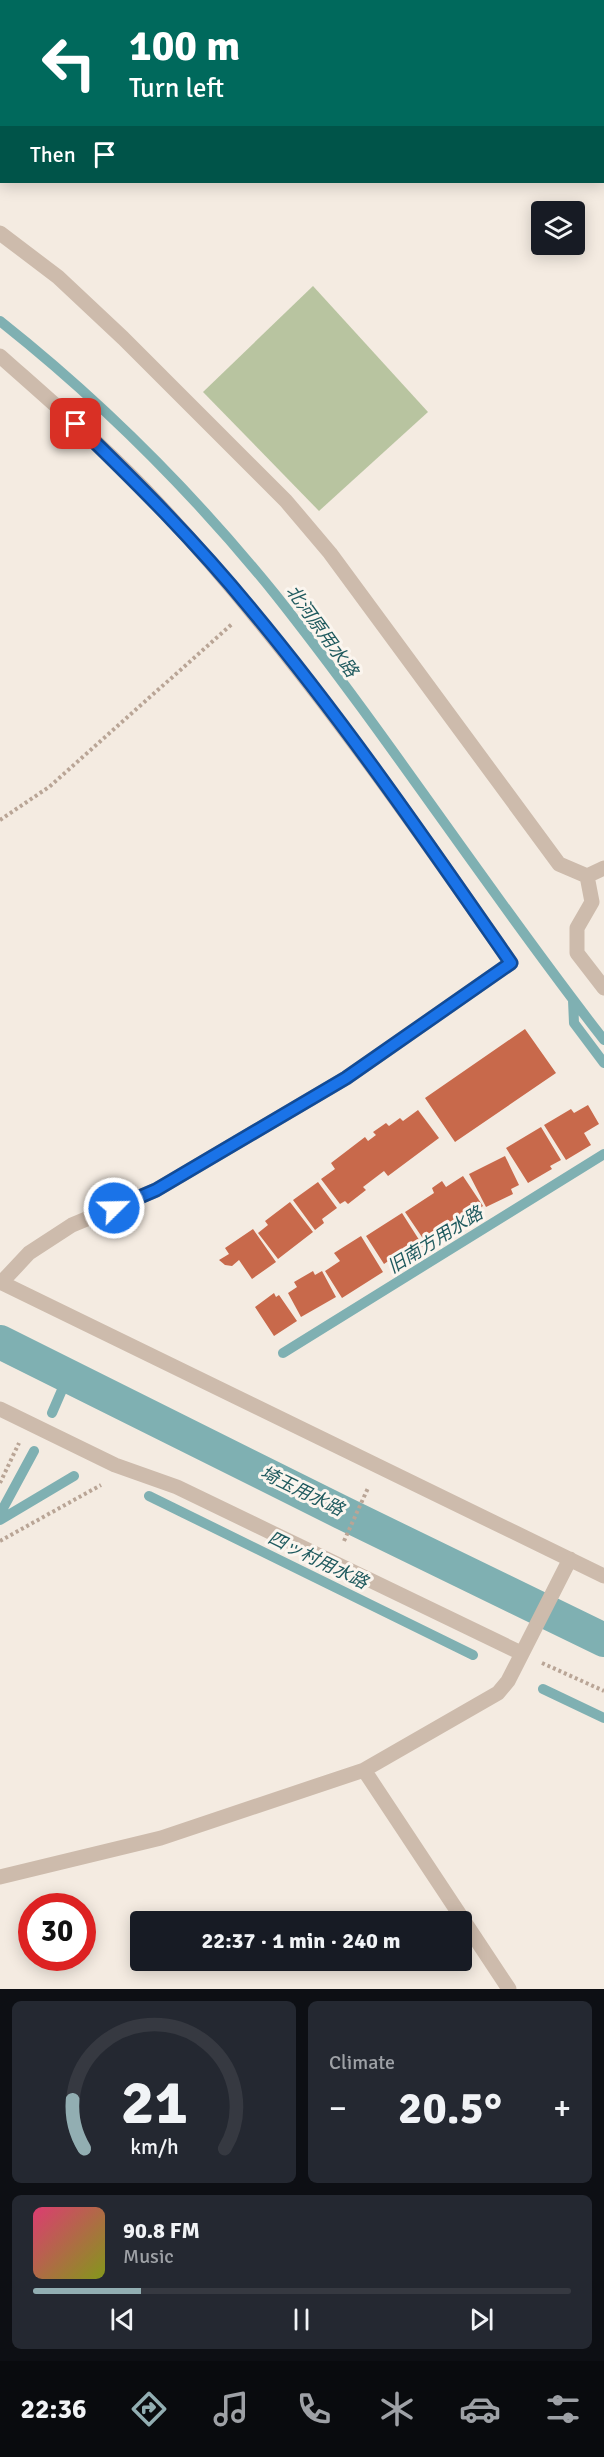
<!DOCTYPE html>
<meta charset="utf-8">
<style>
:root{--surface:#171b24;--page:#242831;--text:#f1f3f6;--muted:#9ea1a6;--line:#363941;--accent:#92aeb2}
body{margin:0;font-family:Signika,"Noto Sans JP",sans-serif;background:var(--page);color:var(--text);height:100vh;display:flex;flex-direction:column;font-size:22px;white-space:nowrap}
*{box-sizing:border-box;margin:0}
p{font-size:20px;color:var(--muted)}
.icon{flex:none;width:33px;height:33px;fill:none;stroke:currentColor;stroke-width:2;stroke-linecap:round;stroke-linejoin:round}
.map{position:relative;height:1989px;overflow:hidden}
.sheet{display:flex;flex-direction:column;gap:12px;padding:12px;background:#0d0f14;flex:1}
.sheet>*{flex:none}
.top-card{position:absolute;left:0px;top:0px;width:604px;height:183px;box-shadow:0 3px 15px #0003;background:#00695c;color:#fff;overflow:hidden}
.tools{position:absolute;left:531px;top:201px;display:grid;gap:12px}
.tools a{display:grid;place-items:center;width:54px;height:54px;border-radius:6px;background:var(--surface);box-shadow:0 3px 15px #0003;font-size:30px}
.speed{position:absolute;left:18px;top:1893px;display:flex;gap:12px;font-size:30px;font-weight:700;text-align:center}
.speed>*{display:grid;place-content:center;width:78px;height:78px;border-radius:50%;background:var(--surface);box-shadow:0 3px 15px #0003;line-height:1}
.speed .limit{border:9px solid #d22;background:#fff;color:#111}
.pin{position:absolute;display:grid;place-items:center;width:51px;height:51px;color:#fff;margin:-26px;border-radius:12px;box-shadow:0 3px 9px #0006}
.me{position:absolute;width:66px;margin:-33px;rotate:67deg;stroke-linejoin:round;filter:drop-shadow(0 0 4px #0008)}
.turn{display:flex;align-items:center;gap:21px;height:126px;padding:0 30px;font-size:27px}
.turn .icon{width:78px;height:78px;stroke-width:2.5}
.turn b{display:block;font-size:42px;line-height:51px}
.then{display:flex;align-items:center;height:57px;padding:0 30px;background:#0003;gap:12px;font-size:22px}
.big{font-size:45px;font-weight:700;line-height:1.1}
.sheet .card{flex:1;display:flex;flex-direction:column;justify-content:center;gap:9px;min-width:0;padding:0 21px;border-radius:9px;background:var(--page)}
.sheet .dial{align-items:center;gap:0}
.dial svg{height:156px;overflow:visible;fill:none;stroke:var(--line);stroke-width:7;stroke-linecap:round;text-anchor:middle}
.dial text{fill:var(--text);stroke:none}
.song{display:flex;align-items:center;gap:18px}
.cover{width:72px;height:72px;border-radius:9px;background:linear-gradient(135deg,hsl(340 70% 55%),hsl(70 70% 35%))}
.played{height:6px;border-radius:3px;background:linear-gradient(90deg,var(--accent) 20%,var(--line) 20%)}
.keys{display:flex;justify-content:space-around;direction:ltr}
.heat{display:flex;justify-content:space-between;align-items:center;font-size:33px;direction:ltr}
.sheet .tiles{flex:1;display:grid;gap:12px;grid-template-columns:1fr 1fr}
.card:last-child{grid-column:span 2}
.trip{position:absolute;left:130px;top:1911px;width:342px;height:60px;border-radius:6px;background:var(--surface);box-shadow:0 3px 15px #0003;font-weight:700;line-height:60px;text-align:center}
.menu{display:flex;height:96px;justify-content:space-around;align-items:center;background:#090b0e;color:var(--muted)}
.menu .icon{width:42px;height:42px}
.menu .on{color:var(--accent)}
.menu b{font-size:27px;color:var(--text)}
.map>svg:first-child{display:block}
</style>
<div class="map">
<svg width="604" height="1989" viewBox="0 0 604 1989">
<rect width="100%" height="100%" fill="#f4ebe1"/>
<path fill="#b8c4a0" d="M313 286 428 412 319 511 203 392Z"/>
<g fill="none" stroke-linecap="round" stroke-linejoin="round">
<path stroke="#7fb0b2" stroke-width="10" d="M0 321C101 401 194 494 275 594 390 739 490 894 604 1040
M573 1000 574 1023 604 1063
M283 1353 604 1154
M52 1413 68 1376
M149 1496 473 1655
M0 1514 34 1451
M0 1520 74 1476
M543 1689 604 1718"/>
<path stroke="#7fb0b2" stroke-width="34" d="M0 1342 341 1512 604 1640"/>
</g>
<path fill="#c8694b" d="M525 1029 556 1073 455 1142 425 1098Z
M588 1105 599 1124 584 1133 591 1145 566 1160 544 1125 571 1109 574 1113Z
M418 1110 439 1138 388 1176 384 1171 363 1187 366 1190 348 1204 345 1201 340 1204 321 1179 335 1169 331 1163 365 1137 368 1141 376 1135 373 1132 386 1123 389 1126 400 1118 403 1121Z
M541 1127 561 1160 550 1166 552 1169 528 1183 506 1148Z
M505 1156 519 1185 511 1189 513 1194 486 1207 469 1174Z
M463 1176 483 1206 426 1243 405 1212 434 1193 432 1188 442 1181 446 1187Z
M318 1182 337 1208 322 1219 324 1223 315 1230 293 1200Z
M290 1202 313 1232 278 1259 258 1233 268 1225 265 1221Z
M402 1213 423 1246 397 1262 394 1257 384 1264 366 1236Z
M253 1229 276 1262 252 1279 239 1260 232 1266 225 1265 219 1260 229 1254 225 1248Z
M361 1236 383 1272 342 1298 325 1271 340 1261 334 1253Z
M313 1271 315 1275 322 1271 336 1297 301 1317 288 1293 297 1287 294 1282Z
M274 1293 276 1297 279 1295 297 1321 274 1336 255 1307Z"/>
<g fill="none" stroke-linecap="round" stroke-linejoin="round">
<path stroke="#b9a596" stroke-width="4" stroke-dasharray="3 3" stroke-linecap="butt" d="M0 820 49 787 232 624
M0 1483 19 1443
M0 1541 101 1485
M344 1541 368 1488
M542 1663 604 1691"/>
<path stroke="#cdbbac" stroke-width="15" d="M0 233 58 277 123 338 286 501 330 553 559 864 587 876 604 868
M0 356C54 404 110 452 159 505 290 647 401 804 511 963L346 1078 156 1190 72 1225 29 1253 1 1283
M587 876 592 902 577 928V953L604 988
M0 1282 604 1576
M0 1409 115 1465 177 1487 521 1653
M0 1877 161 1838 364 1770
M509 1989 364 1770 498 1693 508 1681 570 1559"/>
</g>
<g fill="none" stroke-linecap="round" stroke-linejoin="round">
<g stroke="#114b97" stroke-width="15">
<path id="route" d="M76 424C137 483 196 542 250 608 344 721 427 842 511 963L346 1078 156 1190 114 1208"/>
</g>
<use href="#route" stroke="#1a73e8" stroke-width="10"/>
</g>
<g text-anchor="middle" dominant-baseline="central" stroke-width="6" stroke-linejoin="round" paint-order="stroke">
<g font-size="18" font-style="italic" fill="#1f5a5e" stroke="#fbf5ee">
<text transform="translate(322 631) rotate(54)">北河原用水路</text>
<text transform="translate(435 1240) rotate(-32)">旧南方用水路</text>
<text transform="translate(302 1491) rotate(26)">埼玉用水路</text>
<text transform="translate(318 1560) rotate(26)">四ッ村用水路</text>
</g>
</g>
</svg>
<div class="tools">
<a><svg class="icon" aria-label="layers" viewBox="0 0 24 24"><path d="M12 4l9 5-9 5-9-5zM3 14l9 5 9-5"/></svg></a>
</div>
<div class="speed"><div class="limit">30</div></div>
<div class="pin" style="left:76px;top:424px;background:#d93025"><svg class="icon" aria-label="arrive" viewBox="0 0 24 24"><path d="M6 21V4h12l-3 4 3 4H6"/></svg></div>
<svg class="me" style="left:114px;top:1208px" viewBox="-20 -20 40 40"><circle r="17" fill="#1a73e8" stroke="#fff" stroke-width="3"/><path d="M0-11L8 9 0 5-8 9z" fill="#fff"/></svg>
<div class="trip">22:37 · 1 min · 240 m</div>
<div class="top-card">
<div class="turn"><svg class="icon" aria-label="left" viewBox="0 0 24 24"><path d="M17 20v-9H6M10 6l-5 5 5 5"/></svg><div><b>100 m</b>Turn left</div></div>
<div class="then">Then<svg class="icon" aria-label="arrive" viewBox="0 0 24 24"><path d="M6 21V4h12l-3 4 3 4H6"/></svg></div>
</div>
</div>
<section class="sheet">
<div class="tiles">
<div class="card dial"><svg viewBox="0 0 100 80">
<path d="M14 69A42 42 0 1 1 86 69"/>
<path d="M14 69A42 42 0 0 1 8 44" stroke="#92aeb2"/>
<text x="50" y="56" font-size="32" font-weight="700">21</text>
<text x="50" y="72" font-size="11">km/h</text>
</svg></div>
<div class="card"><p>Climate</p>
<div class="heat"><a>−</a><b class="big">20.5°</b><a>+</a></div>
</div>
<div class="card">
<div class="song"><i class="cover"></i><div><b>90.8 FM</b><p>Music</p></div></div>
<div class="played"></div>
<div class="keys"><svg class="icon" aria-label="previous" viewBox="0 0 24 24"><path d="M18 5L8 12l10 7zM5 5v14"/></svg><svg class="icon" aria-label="pause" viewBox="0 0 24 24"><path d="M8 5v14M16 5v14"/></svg><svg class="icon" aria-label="next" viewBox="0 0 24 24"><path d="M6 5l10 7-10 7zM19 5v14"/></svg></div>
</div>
</div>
</section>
<nav class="menu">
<b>22:36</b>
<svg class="icon on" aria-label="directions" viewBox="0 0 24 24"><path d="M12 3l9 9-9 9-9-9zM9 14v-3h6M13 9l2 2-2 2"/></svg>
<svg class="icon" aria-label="music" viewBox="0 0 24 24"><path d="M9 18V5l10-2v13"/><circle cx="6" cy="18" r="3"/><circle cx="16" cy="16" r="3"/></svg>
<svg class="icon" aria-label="phone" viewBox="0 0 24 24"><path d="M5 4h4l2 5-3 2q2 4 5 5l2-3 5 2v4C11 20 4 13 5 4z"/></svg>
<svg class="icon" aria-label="climate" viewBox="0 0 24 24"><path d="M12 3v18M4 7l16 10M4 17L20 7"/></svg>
<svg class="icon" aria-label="car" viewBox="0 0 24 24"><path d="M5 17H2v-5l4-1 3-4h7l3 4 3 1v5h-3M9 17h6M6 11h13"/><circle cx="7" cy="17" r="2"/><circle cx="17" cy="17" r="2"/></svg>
<svg class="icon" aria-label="filters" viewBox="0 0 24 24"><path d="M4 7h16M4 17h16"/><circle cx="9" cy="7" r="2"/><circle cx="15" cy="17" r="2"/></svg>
</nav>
